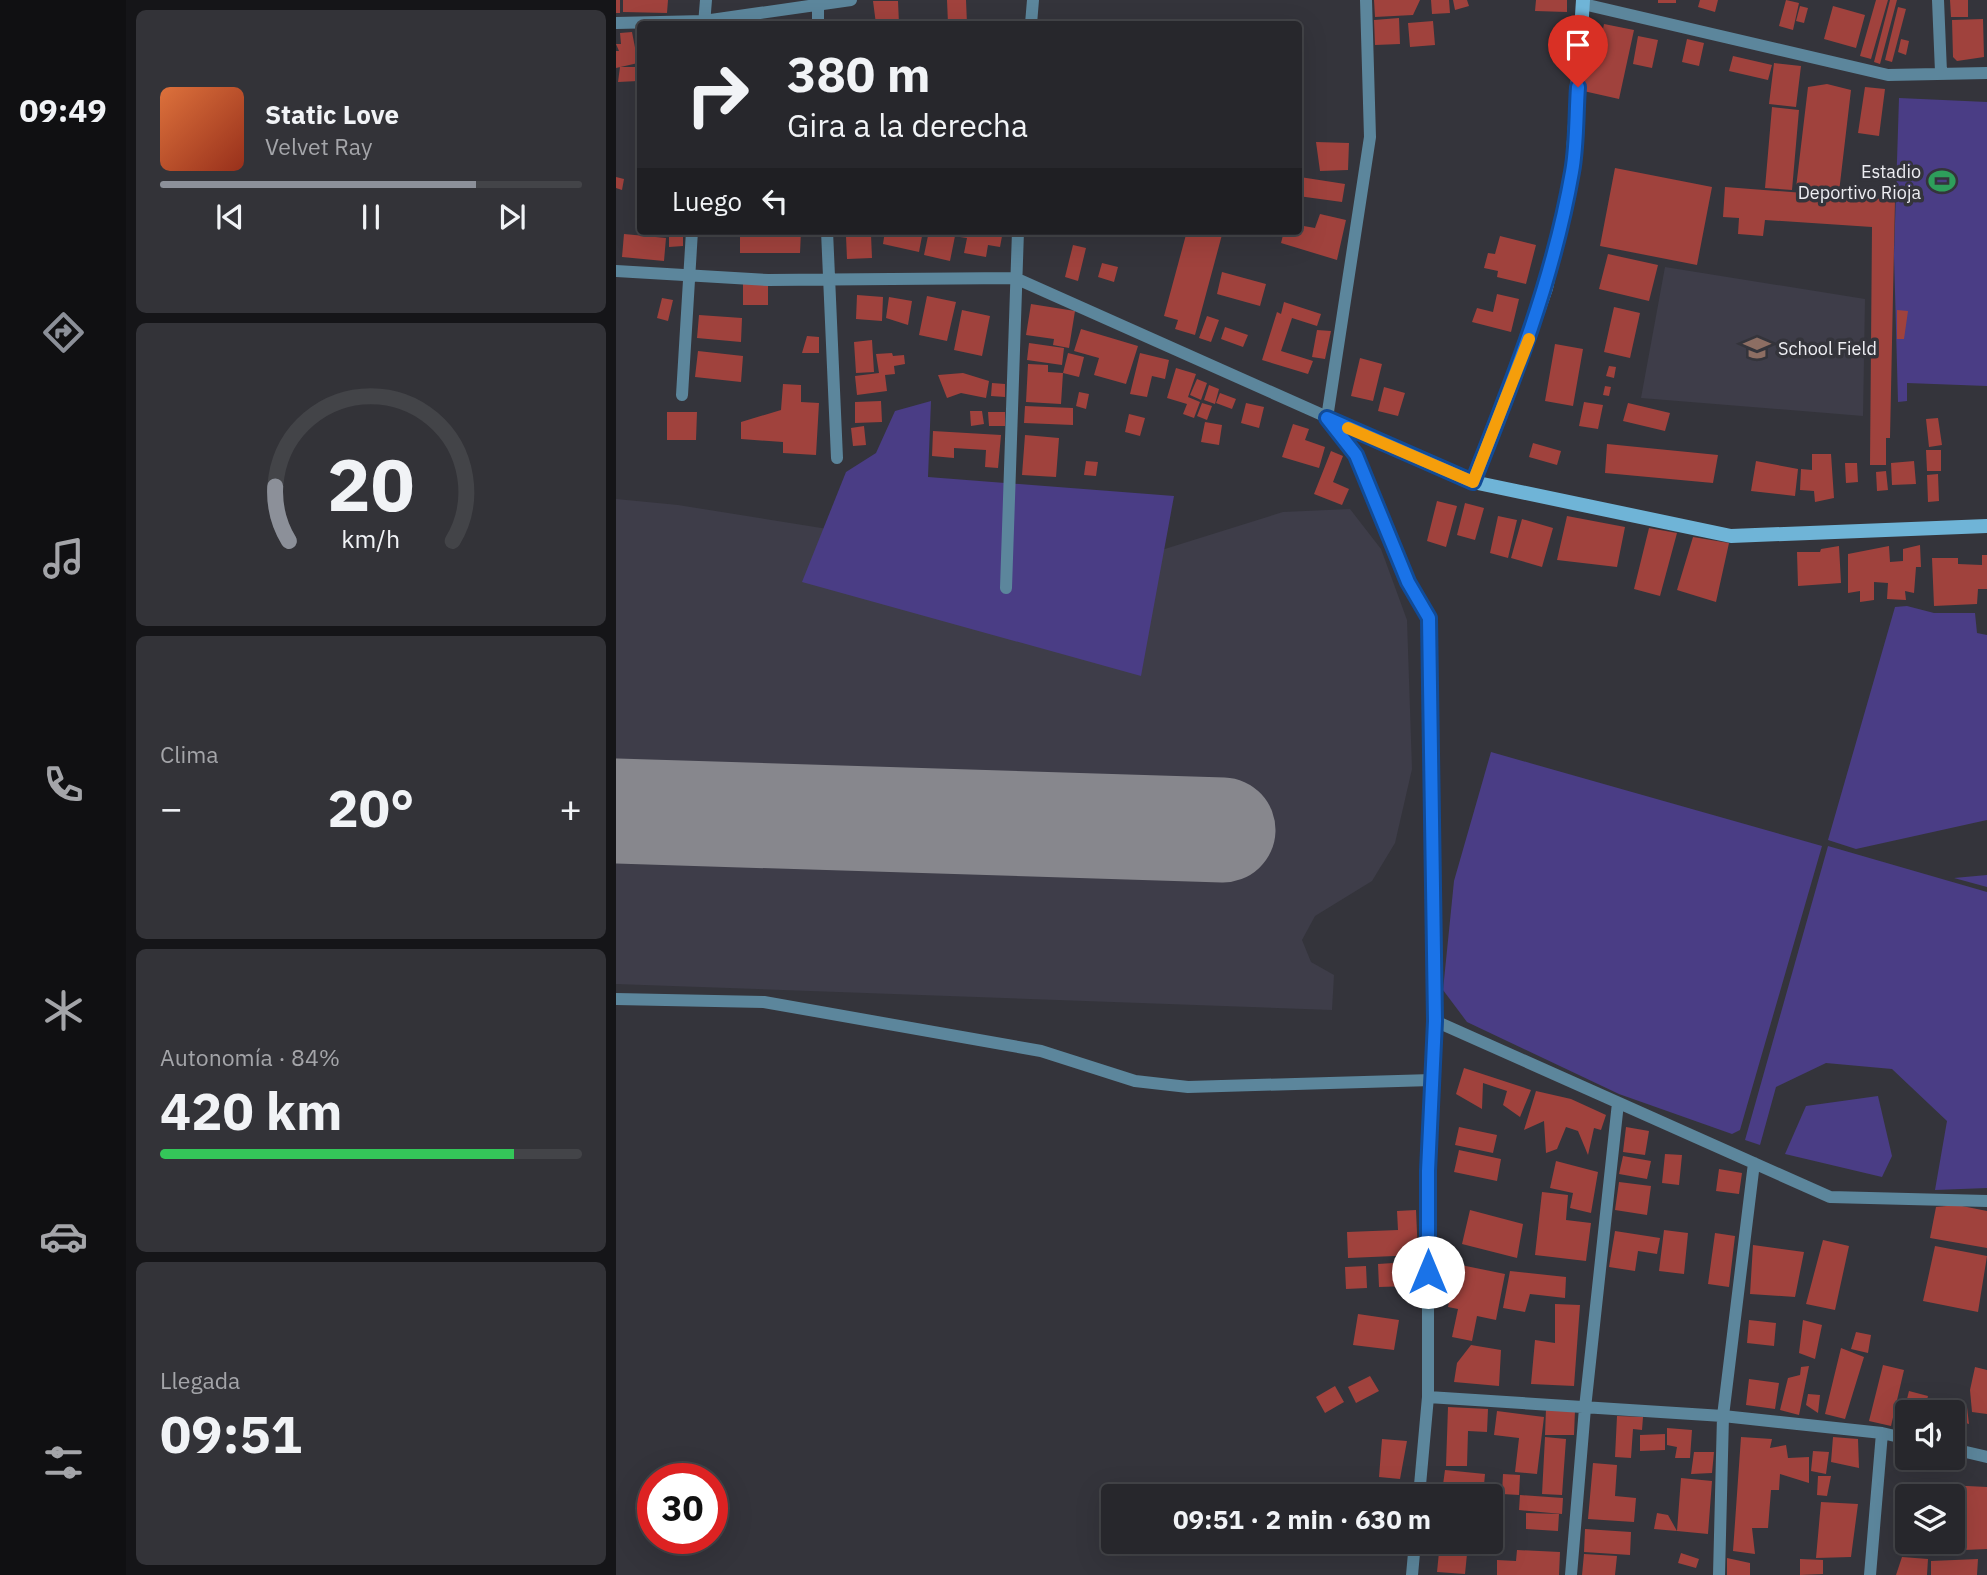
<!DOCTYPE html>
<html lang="es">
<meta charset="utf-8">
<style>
:root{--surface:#27272c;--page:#333338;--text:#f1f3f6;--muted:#a4a5a9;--line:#434448;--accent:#8c9099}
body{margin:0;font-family:"IBM Plex Sans",sans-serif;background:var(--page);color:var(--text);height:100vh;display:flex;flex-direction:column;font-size:26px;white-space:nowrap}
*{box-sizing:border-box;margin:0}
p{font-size:23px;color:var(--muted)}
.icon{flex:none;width:38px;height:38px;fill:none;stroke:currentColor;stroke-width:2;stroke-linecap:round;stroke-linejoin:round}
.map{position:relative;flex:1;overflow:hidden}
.panel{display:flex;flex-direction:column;gap:10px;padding:10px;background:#151518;width:490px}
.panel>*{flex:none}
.top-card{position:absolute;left:21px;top:21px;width:665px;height:214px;border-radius:7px;box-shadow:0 7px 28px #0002,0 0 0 2px var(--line);background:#27272c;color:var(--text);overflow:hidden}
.controls{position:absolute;left:1279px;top:1400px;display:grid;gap:14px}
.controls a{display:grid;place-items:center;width:70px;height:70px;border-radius:7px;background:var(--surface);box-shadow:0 7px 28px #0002,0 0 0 2px var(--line);font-size:35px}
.speed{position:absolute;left:21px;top:1463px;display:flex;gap:14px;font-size:35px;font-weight:700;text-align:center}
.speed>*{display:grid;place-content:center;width:91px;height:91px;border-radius:50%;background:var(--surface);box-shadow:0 7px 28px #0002,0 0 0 2px var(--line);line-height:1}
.speed .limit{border:10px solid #d22;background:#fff;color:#111}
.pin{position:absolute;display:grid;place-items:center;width:60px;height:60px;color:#fff;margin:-72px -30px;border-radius:50% 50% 50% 0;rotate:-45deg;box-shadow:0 0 7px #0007}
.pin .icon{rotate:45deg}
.me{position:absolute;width:77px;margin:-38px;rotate:0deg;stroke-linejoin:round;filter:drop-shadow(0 0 5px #0008)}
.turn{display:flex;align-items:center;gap:24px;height:147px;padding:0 35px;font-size:32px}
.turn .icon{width:91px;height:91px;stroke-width:2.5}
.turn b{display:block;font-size:49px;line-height:60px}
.then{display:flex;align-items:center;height:66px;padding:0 35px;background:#0003;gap:14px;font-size:26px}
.big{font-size:52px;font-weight:700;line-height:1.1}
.panel .widget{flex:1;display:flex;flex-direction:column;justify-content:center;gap:10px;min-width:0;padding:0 24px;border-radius:10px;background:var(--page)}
.panel .dial{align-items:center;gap:0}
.dial svg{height:182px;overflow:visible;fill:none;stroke:var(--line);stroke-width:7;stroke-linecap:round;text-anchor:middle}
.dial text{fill:var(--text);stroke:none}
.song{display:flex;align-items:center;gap:21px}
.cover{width:84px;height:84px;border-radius:10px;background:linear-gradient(135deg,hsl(20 70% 55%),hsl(10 70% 35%))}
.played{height:7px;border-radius:4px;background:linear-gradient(90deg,var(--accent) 75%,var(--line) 75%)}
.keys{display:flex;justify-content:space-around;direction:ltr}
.heat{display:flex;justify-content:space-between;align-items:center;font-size:38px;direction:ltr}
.charge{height:10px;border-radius:5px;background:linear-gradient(90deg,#34c759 84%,var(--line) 0)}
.trip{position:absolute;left:485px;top:1484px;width:402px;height:70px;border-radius:7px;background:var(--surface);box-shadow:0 7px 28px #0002,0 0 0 2px var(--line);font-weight:700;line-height:70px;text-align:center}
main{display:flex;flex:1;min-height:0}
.tab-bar{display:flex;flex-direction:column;width:126px;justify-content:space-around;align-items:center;background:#101012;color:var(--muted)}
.tab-bar .icon{width:49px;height:49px}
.tab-bar .on{color:var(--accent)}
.tab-bar b{font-size:32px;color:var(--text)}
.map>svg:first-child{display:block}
</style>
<main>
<nav class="tab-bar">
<b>09:49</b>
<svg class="icon on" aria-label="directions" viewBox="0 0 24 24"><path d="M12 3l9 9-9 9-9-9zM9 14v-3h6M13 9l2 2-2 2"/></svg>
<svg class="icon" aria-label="music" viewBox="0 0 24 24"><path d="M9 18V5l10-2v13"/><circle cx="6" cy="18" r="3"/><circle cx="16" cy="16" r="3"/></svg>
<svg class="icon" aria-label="phone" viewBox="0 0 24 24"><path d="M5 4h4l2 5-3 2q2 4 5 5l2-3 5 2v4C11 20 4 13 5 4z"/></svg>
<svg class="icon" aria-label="climate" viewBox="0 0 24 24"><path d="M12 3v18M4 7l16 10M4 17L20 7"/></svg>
<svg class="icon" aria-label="car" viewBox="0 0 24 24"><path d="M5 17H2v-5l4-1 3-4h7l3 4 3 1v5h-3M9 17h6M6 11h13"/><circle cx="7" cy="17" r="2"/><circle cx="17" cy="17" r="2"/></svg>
<svg class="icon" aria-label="filters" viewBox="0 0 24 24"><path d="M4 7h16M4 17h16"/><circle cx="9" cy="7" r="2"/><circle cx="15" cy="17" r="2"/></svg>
</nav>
<section class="panel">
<div class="widget">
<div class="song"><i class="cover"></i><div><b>Static Love</b><p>Velvet Ray</p></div></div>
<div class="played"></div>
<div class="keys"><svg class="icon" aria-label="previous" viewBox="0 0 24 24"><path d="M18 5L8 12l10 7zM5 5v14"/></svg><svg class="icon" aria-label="pause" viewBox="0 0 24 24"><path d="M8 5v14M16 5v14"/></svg><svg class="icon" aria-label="next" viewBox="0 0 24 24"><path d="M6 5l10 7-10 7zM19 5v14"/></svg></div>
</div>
<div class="widget dial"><svg viewBox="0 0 100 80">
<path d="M14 69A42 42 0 1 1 86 69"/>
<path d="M14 69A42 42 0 0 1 8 45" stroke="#8c9099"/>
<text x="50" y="56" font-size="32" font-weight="700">20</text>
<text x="50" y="72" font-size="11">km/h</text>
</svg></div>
<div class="widget"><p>Clima</p>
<div class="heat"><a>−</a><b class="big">20°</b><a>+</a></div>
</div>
<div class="widget"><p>Autonomía · 84%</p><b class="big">420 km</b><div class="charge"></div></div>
<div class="widget"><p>Llegada</p><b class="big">09:51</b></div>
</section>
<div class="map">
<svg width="1371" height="1575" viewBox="0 0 1371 1575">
<rect width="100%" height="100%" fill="#34343b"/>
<path fill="#3e3d49" d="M1049 267 1249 299 1247 416 1025 398Z
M0 499 62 505 412 561 520 558 667 512 734 509 765 549 791 620 796 769 779 843 756 881 699 916 686 940 695 962 718 975 716 1010 0 984Z"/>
<path fill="#4a3d85" d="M1283 98 1371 102V386L1291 383V401L1282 402 1278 255Z
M315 401 312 477 558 496 525 676 186 582 230 472 260 453 279 411Z
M1291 606 1318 613H1359L1361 633 1371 635V820L1240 849 1212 840 1279 607Z
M875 752 1206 846 1124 1130 1116 1134 1003 1094 851 1022 827 990 838 881Z
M1212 846 1371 892V1188L1319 1190 1331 1121 1276 1069 1210 1063 1160 1087 1144 1145 1129 1140Z
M1371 875V887L1338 878Z
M1262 1096 1276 1156 1266 1177 1169 1154 1190 1106Z"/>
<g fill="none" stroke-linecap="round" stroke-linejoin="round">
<path stroke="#87878d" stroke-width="105" d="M0 811 607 830"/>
</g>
<path fill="#a0423d" d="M0 0H4V13H0Z
M7 0H52L51 13 7 12Z
M331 0H350L351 24H332Z
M758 0H804L797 15 759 17Z
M815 0H833L834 13 816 14Z
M837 0H851L853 6 839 10Z
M920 0H951V12L919 11Z
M1042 0H1060V3H1042Z
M1084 0H1102L1099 12 1082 7Z
M1170 0 1183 3 1177 30 1163 26Z
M1260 0H1272L1255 59 1244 56Z
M1274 0H1281L1264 64 1258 62Z
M1334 0H1352V17H1335Z
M257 1H282L283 24H260Z
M1184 6 1192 8 1188 23 1180 21Z
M1217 6 1249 15 1240 48 1208 39Z
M1282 7 1290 9 1276 62 1269 60Z
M783 18 784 44 759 45 758 20Z
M1367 19 1368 57 1341 61 1337 57 1336 20Z
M817 21 819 45 794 47 792 23Z
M988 24 1018 30 1003 99 963 90 973 46 984 43Z
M16 32 22 63 0 68V51H3L0 44H5L4 33Z
M1022 36 1042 40 1036 68 1017 64Z
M1071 39 1088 43 1083 66 1066 62Z
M1285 39 1293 41 1290 55 1282 52Z
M1117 56 1156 65 1152 80 1113 71Z
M1158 63 1185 66 1180 107 1153 104Z
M4 67H21L22 81 2 82Z
M1211 84 1235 90 1223 192 1180 188 1192 87Z
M1249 87 1269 89 1263 136 1242 133Z
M1156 107 1183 110 1176 190 1149 188Z
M700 142 733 143 732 170 704 171Z
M999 168 1096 187 1081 265 984 246Z
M0 177 8 179 6 190 0 188Z
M684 177 729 184 726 202 682 196Z
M1109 187 1279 200 1274 438H1270V465H1254L1256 227 1149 220 1147 236 1122 234 1123 218 1107 217Z
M704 214 730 220 721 260 665 243 668 231H682V225L699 228Z
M53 231H67V246L53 247Z
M124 231H185L184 253H124Z
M269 231H307L303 252 267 244Z
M313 231H340L334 261 308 255Z
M345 231H387L384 247 372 245 370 257 348 253 351 238 344 237Z
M571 231H607L579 335 559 329 562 320 548 316Z
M8 234 50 238 48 261 6 257Z
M255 235 256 258 231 259 230 236Z
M884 236 920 245 910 284 881 277 882 271 868 268 872 253 879 254Z
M457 245 470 248 462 281 449 277Z
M992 254 1042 265 1033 301 983 289Z
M486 263 502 267 498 282 482 277Z
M606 272 650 284 644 306 601 294Z
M127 280H152V305H127Z
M881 294 903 299 895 332 856 322 861 308 877 312Z
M241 295 267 297 266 321 240 319Z
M311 296 340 302 331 341 303 335Z
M273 297 296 301 292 325 270 318Z
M46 298 57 300 52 321 41 318Z
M668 302 705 314 701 326 676 318 665 351 697 361 692 374 646 360 661 312 665 314Z
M415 304 459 311 453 348 437 345 438 339 410 335Z
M998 307 1024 313 1014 358 988 352Z
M346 310 374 316 366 356 338 350Z
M1281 310 1292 311 1288 339H1281Z
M83 315 126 318 125 342 81 338Z
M591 316 603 320 595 342 583 338Z
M609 327 632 335 627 347 605 339Z
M465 329 522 346 510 384 478 375 483 358 458 351Z
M701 330 715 331 709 359 696 357Z
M191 336 203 337V353H186Z
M256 340 258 372 240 373 238 342Z
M413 343 448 348 446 365 411 360Z
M939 344 967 349 957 406 929 401Z
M82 351 127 356 125 382 79 377Z
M276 353 277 356 288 355 289 364 278 366 279 374 269 375 271 391 241 395 239 376 263 373 260 354Z
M452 353 468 357 463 377 447 373Z
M524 353 553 360 549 379 536 376 531 397 514 394Z
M744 358 766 364 757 401 735 396Z
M412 364 432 365V372L447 373 445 404 410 402Z
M993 366 1000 367 998 378 990 376Z
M560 368 580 374 572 397 584 402 578 418 567 414 571 404 551 398Z
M347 373 373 381 370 398 345 393 331 398 322 375Z
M581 379 591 383 585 400 574 395Z
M376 383 389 384V397L375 396Z
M167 384 185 385V402L203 403 200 455 167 453V442L125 439V422L165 410Z
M593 385 603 389 599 404 588 400Z
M989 386 995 387 993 396 987 395Z
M768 387 789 393 782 416 762 411Z
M463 392 473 394 470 409 460 406Z
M604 393 620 399 616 409 600 403Z
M265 401 266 422 239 423V402Z
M968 402 987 405 982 429 963 426Z
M586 403 596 406 591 420 581 416Z
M630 403 648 407 643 428 625 423Z
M1012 403 1054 413 1049 431 1007 421Z
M409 406 457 408V425L408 423Z
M354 411H366L368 424 355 426Z
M51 412H81L80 440H51Z
M372 412H389V426H373Z
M513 414 529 418 524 436 509 432Z
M1322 418 1326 445 1313 447 1310 419Z
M589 422 606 425 603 445 585 442Z
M677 424 693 429 689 440 709 447 703 468 666 457Z
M248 426 250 445 237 446 235 428Z
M317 431 385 435 382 468 369 467 370 450 338 448V458L316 456Z
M409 435 443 438 440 477 406 475Z
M917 443 945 451 941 465 913 457Z
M991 444 1102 455 1097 483 989 473Z
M1310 450H1325V471H1311Z
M715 451 727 456 717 482 733 489 726 505 698 494Z
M1196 454H1215L1218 498 1199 502 1198 491 1184 490 1185 469 1196 470Z
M470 461 482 462 480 476 468 475Z
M1140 461 1182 469 1179 496 1135 491Z
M1298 461 1300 484 1276 485 1275 463Z
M1229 463H1241L1242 482 1230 483Z
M1270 471 1272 490 1261 491 1260 472Z
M1322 474 1323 501 1312 502 1311 475Z
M821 501 841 506 830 547 811 541Z
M849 503 868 508 859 540 841 535Z
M882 516 901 520 892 558 874 553Z
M951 516 1009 527 1001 567 941 560Z
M906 519 937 528 926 567 895 558Z
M1033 528 1061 533 1044 596 1018 589Z
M1077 537 1113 543 1100 602 1061 590Z
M1304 545 1305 567H1300L1298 593 1289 591 1290 600 1271 599 1272 583 1258 582V600L1244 602V591L1232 593V554L1273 546 1274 562 1287 561V549Z
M1223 546 1225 583 1182 586 1181 552H1204L1205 549Z
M1366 555H1371V589H1362L1361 604 1318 606 1316 558H1342V564L1366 565Z
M848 1068 915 1090 904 1117 887 1105 891 1091 867 1083 866 1109 840 1094Z
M920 1091 955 1099 990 1115 985 1130 978 1128 972 1155 962 1131 950 1127 941 1149 930 1153 928 1121 908 1130Z
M843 1127 881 1135 877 1153 839 1145Z
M1010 1127 1033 1131 1029 1155 1007 1152Z
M843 1150 885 1159 881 1181 838 1172Z
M1049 1154 1066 1155 1063 1185 1046 1183Z
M1007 1156 1035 1161 1031 1179 1003 1174Z
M940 1161 982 1172 975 1213 954 1208 957 1193 934 1188Z
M1103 1169 1126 1173 1123 1194 1100 1191Z
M1003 1182 1035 1186 1031 1215 999 1210Z
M926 1192 952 1195 950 1220 975 1223 970 1261 919 1255Z
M1341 1205 1371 1211V1248L1314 1238 1320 1207Z
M800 1210 802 1255 732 1258 731 1232 782 1230 781 1211Z
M854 1210 907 1224 901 1258 846 1244Z
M1048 1230 1072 1233 1068 1274 1043 1271Z
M999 1231 1044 1238 1041 1254 1022 1251 1019 1271 993 1267Z
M1099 1233 1119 1236 1113 1287 1092 1284Z
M1207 1240 1233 1246 1219 1310 1190 1304Z
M1137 1245 1188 1252 1179 1297 1134 1294Z
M1319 1246 1371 1256 1362 1312 1307 1301Z
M793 1262 794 1286 763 1287 762 1264Z
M840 1264 889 1274 880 1320 861 1316 856 1341 836 1337 842 1309 832 1307Z
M750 1266 751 1288 730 1289 729 1267Z
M894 1271 950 1277 949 1298 914 1294 909 1312 887 1308Z
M939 1304 964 1305 958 1386 915 1384 919 1340 939 1343Z
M742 1314 783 1320 778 1350 737 1345Z
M1133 1320 1160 1323 1158 1346 1131 1343Z
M1187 1320 1206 1325 1199 1359 1183 1353Z
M1240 1332 1255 1335 1252 1353 1235 1349Z
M855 1345 885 1350 883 1386 838 1382 841 1363Z
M1225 1348 1248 1357 1229 1419 1209 1414Z
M1267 1365 1288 1370 1275 1426 1253 1421Z
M1193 1366 1183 1415 1164 1410 1172 1378 1184 1375 1185 1367Z
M1359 1367 1371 1370V1414L1356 1412 1354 1390Z
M754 1376 763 1391 740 1403 732 1387Z
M1133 1379 1163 1383 1159 1409 1130 1405Z
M719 1386 728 1402 709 1413 700 1397Z
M1293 1391 1312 1396 1308 1412H1292V1425L1285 1423Z
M1192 1394 1204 1395 1202 1413 1190 1405Z
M1317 1404 1351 1407 1353 1424 1337 1419V1412H1316Z
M832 1407 872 1409 871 1432 852 1431 851 1466H830Z
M930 1409 959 1410 958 1435H929Z
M881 1411 928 1417 921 1474 899 1472 903 1438 878 1435Z
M1001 1416 1027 1417 1026 1430 1017 1429 1015 1458 999 1457Z
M1051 1428 1076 1430 1074 1458H1059L1061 1447 1051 1445Z
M1049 1434V1450L1024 1451V1435Z
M929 1437 950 1439 946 1495 926 1494Z
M1125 1437 1156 1439 1154 1448 1170 1445 1172 1458 1193 1457V1483L1164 1474 1163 1490H1155L1152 1528H1136L1139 1554 1117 1551Z
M1217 1437 1242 1439 1243 1468 1215 1462Z
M766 1439 791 1441 784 1479 763 1477Z
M1197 1451 1213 1452 1210 1474 1195 1471Z
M1078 1452H1098L1096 1473 1075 1474Z
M977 1463 1001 1465 999 1496 1020 1498 1018 1522 972 1519Z
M829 1470 869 1474 867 1496 826 1492Z
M887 1474 904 1475 903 1495 886 1494Z
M1202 1476H1215L1211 1496 1201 1495Z
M1065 1478 1096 1481 1092 1534 1061 1531 1038 1529 1041 1513 1052 1515 1061 1531Z
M1311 1484 1371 1487V1549L1303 1552 1304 1542H1337V1496H1309Z
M904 1495 947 1498 946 1514 903 1510Z
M1205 1502 1242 1504 1235 1557 1200 1558Z
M910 1513 943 1514 942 1531 910 1529Z
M969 1529 1015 1532 1014 1555 968 1552Z
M711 1542H778L777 1549 732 1548V1555L710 1554Z
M824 1542 852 1544 849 1574 821 1572Z
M901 1550 944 1552 943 1575H881V1560L900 1561Z
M1065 1553 1083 1559 1080 1568 1062 1563Z
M968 1554 1001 1556 999 1575H966Z
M1286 1557 1312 1559 1311 1575H1280Z
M1111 1558 1134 1563V1575H1111Z
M1184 1559 1207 1560V1574L1184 1575Z
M1362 1559 1361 1575H1315V1561Z"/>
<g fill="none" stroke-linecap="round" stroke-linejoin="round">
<path stroke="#5c869c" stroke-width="12" d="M202 0V24
M750 0 754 137 711 418 740 455 792 582 813 618 819 1021 812 1172V1397L803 1496
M1322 0 1325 72
M967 4 1272 75 1371 73
M0 23 88 21 235 0
M88 24 90 0
M415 24 417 0
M211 231 221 458
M0 271 152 280 399 278 857 482
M66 395 76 231
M390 588 402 231
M0 999 148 1002 425 1051 519 1081 572 1087 816 1080
M819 1021 1214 1197 1371 1201
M812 1397 1107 1416 1266 1433 1292 1439
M1337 1449 1371 1457
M796 1575 799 1542
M955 1575 969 1408 1002 1103
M1103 1575 1107 1416 1138 1163
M1254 1575 1266 1433"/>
<path stroke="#6fb4d7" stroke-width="14" d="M967 0 956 171 930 288 908 352 857 482 1115 536 1371 526"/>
</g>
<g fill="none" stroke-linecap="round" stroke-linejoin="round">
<g stroke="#114b97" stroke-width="18">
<path id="route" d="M812 1272V1171L819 1021 813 618 792 582 740 455 711 418 857 482C897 381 937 281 956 172 961 145 960 115 962 87"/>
</g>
<use href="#route" stroke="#1a73e8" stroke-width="12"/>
<path stroke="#f59e0b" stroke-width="12" d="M732 428 857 482 913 339"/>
</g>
<defs>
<g id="stadium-bare" transform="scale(2.1)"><path d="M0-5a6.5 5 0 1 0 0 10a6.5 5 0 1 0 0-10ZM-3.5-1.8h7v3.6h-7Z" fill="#2e9e5b" stroke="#34343b" stroke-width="2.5" paint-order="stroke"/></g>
<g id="school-bare" transform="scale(2.1)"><path d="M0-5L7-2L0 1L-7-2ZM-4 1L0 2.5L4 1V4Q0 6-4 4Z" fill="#8d6e63" stroke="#34343b" stroke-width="2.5" paint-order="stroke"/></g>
</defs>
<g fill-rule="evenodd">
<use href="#stadium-bare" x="1326" y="181"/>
<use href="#school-bare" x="1141" y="348"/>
</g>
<g text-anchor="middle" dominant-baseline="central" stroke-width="7" stroke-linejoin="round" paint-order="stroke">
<g font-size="18" fill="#ededf2" stroke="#34343b" text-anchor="end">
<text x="1305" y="171">Estadio<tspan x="1305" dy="21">Deportivo Rioja</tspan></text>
<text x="1162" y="348" text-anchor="start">School Field</text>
</g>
</g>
</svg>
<div class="controls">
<a><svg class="icon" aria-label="sound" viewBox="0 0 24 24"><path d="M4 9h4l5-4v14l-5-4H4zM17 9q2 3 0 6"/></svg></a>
<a><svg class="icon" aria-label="layers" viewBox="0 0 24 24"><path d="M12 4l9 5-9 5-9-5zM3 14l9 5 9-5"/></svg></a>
</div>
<div class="speed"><div class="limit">30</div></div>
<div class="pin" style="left:962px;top:87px;background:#d93025"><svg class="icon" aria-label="arrive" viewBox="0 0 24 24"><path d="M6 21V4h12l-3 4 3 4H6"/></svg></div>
<svg class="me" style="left:812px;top:1272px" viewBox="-20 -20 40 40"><circle r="19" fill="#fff"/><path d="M0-13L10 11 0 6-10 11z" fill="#1a73e8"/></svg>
<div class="trip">09:51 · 2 min · 630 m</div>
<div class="top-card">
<div class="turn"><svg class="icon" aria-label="right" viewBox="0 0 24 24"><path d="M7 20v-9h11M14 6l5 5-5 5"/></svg><div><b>380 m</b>Gira a la derecha</div></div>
<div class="then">Luego<svg class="icon" aria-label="left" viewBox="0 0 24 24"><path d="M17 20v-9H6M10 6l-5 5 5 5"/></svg></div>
</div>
</div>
</main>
